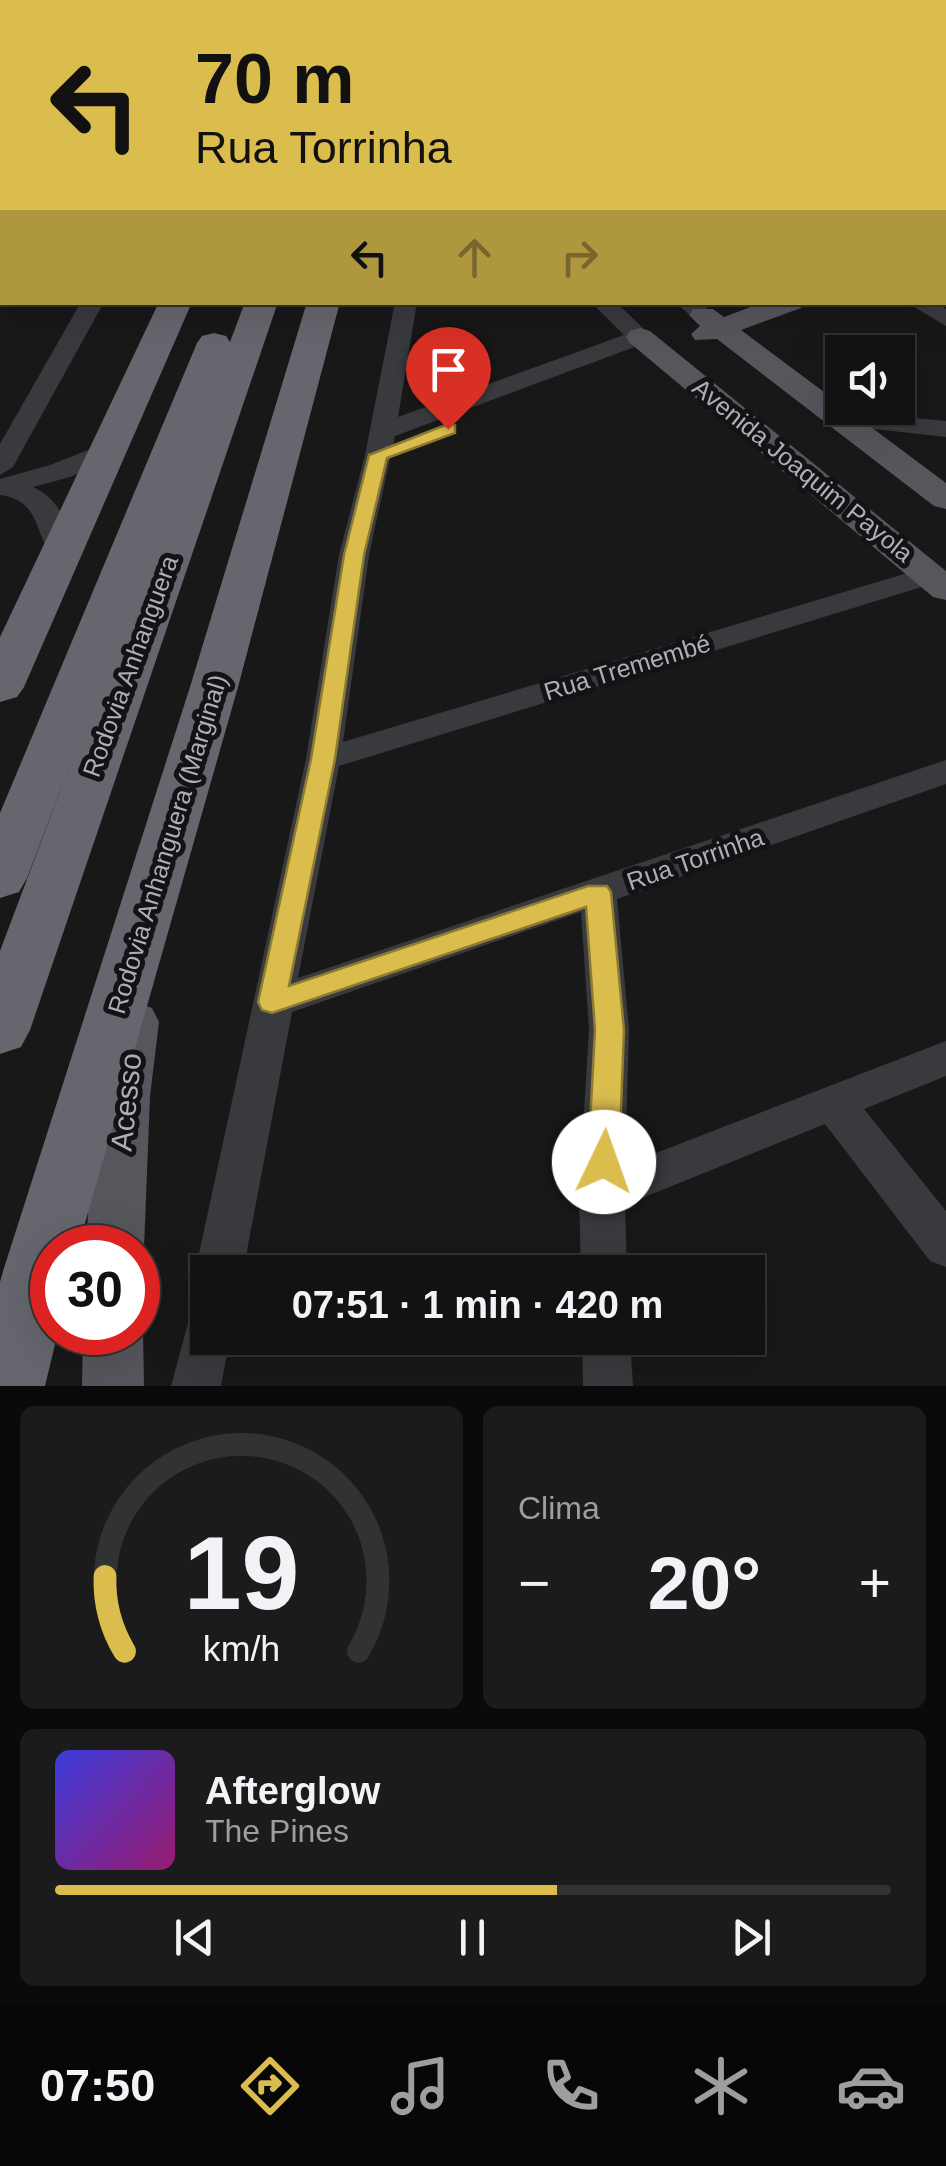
<!DOCTYPE html>
<html lang="pt">
<meta charset="utf-8">
<style>
:root{--surface:#121213;--page:#1b1b1c;--text:#f1f3f6;--muted:#9c9ea0;--line:#313233;--accent:#dbbd4e}
body{margin:0;font-family:Helvetica,sans-serif;background:var(--page);color:var(--text);height:100vh;display:flex;flex-direction:column;font-size:38px;white-space:nowrap}
*{box-sizing:border-box;margin:0}
p{font-size:32px;color:var(--muted)}
.icon{flex:none;width:55px;height:55px;fill:none;stroke:currentColor;stroke-width:2;stroke-linecap:round;stroke-linejoin:round}
.map{position:relative;height:1386px;overflow:hidden}
.drawer{display:flex;flex-direction:column;gap:20px;padding:20px;background:#0a0a0a;flex:1}
.drawer>*{flex:none}
.guide{position:absolute;left:0px;top:0px;width:948px;height:305px;box-shadow:0 10px 40px #0002,0 0 0 2px var(--line);background:#dbbd4e;color:#111;overflow:hidden}
.tools{position:absolute;left:825px;top:335px;display:grid;gap:20px}
.tools a{display:grid;place-items:center;width:90px;height:90px;border-radius:0px;background:var(--surface);box-shadow:0 10px 40px #0002,0 0 0 2px var(--line);font-size:50px}
.speed{position:absolute;left:30px;top:1225px;display:flex;gap:20px;font-size:50px;font-weight:700;text-align:center}
.speed>*{display:grid;place-content:center;width:130px;height:130px;border-radius:50%;background:var(--surface);box-shadow:0 10px 40px #0002,0 0 0 2px var(--line);line-height:1}
.speed .limit{border:15px solid #d22;background:#fff;color:#111}
.pin{position:absolute;display:grid;place-items:center;width:85px;height:85px;color:#fff;margin:-102px -42px;border-radius:50% 50% 50% 0;rotate:-45deg;box-shadow:0 0 10px #0007}
.pin .icon{rotate:45deg}
.me{position:absolute;width:110px;margin:-55px;rotate:3deg;stroke-linejoin:round;filter:drop-shadow(0 0 8px #0008)}
.turn{display:flex;align-items:center;gap:35px;height:210px;padding:0 30px;font-size:45px}
.turn .icon{width:130px;height:130px;stroke-width:2.5}
.turn b{display:block;font-size:70px;line-height:85px}
.lanes{display:flex;align-items:center;height:95px;padding:0 30px;background:#0003;justify-content:center;gap:50px;direction:ltr}
.lanes .off{opacity:.35}
.big{font-size:75px;font-weight:600;line-height:1.1}
.drawer .card{flex:1;display:flex;flex-direction:column;justify-content:center;gap:15px;min-width:0;padding:0 35px;border-radius:15px;background:var(--page)}
.drawer .dial{align-items:center;gap:0}
.dial svg{height:260px;overflow:visible;fill:none;stroke:var(--line);stroke-width:7;stroke-linecap:round;text-anchor:middle}
.dial text{fill:var(--text);stroke:none}
.song{display:flex;align-items:center;gap:30px}
.cover{width:120px;height:120px;border-radius:15px;background:linear-gradient(135deg,hsl(240 70% 55%),hsl(320 70% 35%))}
.played{height:10px;border-radius:5px;background:linear-gradient(90deg,var(--accent) 60%,var(--line) 60%)}
.keys{display:flex;justify-content:space-around;direction:ltr}
.heat{display:flex;justify-content:space-between;align-items:center;font-size:55px;direction:ltr}
.drawer .tiles{flex:1;display:grid;gap:20px;grid-template-columns:1fr 1fr}
.card:last-child{grid-column:span 2}
.trip{position:absolute;left:190px;top:1255px;width:575px;height:100px;border-radius:0px;background:var(--surface);box-shadow:0 10px 40px #0002,0 0 0 2px var(--line);font-weight:600;line-height:100px;text-align:center}
.dock{display:flex;height:160px;justify-content:space-around;align-items:center;background:#070708;color:var(--muted)}
.dock .icon{width:70px;height:70px}
.dock .selected{color:var(--accent)}
.dock b{font-size:45px;color:var(--text)}
.map>svg:first-child{display:block}
</style>
<div class="map">
<svg width="946" height="1386" viewBox="0 0 946 1386">
<rect width="100%" height="100%" fill="#181819"/>
<g fill="none" stroke-linecap="round" stroke-linejoin="round">
<path fill="#393a3e" fill-rule="evenodd" d="M239 0H255V2H240Z
M615 0H633L635 2H617Z
M892 0H922L924 2H894Z
M945 2H946V12H945Z
M946 38V50H945V38Z
M2 50V61L0 62V51Z
M945 76H946V87H945Z
M0 78H2V88H0Z
M945 168H946V181H945Z
M81 302H104L13 467 0 475V444Z
M395 302H417L398 417 624 335 591 302H616L652 337 648 342 395 436 369 555 343 742 921 569H941L946 575 941 581 339 766 298 978 946 760V784L617 899 629 1030 625 1165 946 1041V1076L864 1109 946 1211V1267L930 1261 825 1124 625 1205 627 1272H581L579 1194 589 1030 581 912 292 1012 243 1272H208V1289L202 1287 195 1272 306 759 339 555 365 455Z
M675 302H701L714 315 711 320H695Z
M906 302H934L946 309V326Z
M840 411 946 421V437L831 424 827 419 831 414Z
M106 443 115 445 119 451 115 457 70 477 33 487C59 499 69 524 75 551L71 557H51C35 531 39 500 0 495V479L50 465Z
M208 1305V1338H230L221 1386H171L191 1312Z
M582 1338H630L633 1386H583Z"/>
<path fill="#56565d" fill-rule="evenodd" d="M945 177H946V191H945Z
M945 237H946V254H945Z
M764 302H805L801 308 741 330 946 483V509L934 506 717 339 695 340 691 334 700 326 689 315 693 309H713L724 317Z
M640 328 650 331 946 571V600L933 597 630 343 626 337 630 331Z
M134 1002 152 1008 159 1022 150 1096 144 1248 138 1261V1248H86C91 1189 91 1056 116 1008Z
M138 1320 143 1332 144 1386H82L83 1332H138Z"/>
<path fill="#66676e" fill-rule="evenodd" d="M359 0H381V2H359Z
M159 302H192L24 687 17 697 0 702V637Z
M245 302H278L30 1030 21 1047 0 1054V951L73 757 27 878 19 892 0 898V813L197 343 202 336 214 333 226 336 230 342Z
M307 302H340L238 687 78 1248H52V1332H58L45 1386H0V1282L4 1268 190 687Z"/>
</g>
<path fill="#dbbd4e" stroke="#8e7b33" stroke-width="2.5" d="M448 424 455 425V433L387 458 364 555 335 759 289 986 588 886H607L611 892 624 1030 619 1162 614 1171 604 1175 593 1171 588 1162 595 1030 586 907 272 1013 262 1010 258 1002 311 759 344 555 369 455Z"/>
<g text-anchor="middle" dominant-baseline="central" stroke-width="10" stroke-linejoin="round" paint-order="stroke">
<g font-size="25" fill="#acaeb8" stroke="#131315">
<text transform="translate(803 470) rotate(39)">Avenida Joaquim Payola</text>
<text transform="translate(130 666) rotate(-70)">Rodovia Anhanguera</text>
<text transform="translate(627 667) rotate(-17)">Rua Tremembé</text>
<text transform="translate(167 844) rotate(-73)">Rodovia Anhanguera (Marginal)</text>
<text transform="translate(695 859) rotate(-19)">Rua Torrinha</text>
</g>
<g font-size="30" fill="#acaeb8" stroke="#131315">
<text transform="translate(126 1102) rotate(-84)">Acesso</text>
</g>
</g>
</svg>
<div class="tools">
<a><svg class="icon" aria-label="sound" viewBox="0 0 24 24"><path d="M4 9h4l5-4v14l-5-4H4zM17 9q2 3 0 6"/></svg></a>
</div>
<div class="speed"><div class="limit">30</div></div>
<div class="pin" style="left:448px;top:429px;background:#d93025"><svg class="icon" aria-label="arrive" viewBox="0 0 24 24"><path d="M6 21V4h12l-3 4 3 4H6"/></svg></div>
<svg class="me" style="left:604px;top:1162px" viewBox="-20 -20 40 40"><circle r="19" fill="#fff"/><path d="M0-13L10 11 0 6-10 11z" fill="#dbbd4e"/></svg>
<div class="trip">07:51 · 1 min · 420 m</div>
<div class="guide">
<div class="turn"><svg class="icon" aria-label="left" viewBox="0 0 24 24"><path d="M17 20v-9H6M10 6l-5 5 5 5"/></svg><div><b>70 m</b>Rua Torrinha</div></div>
<div class="lanes"><svg class="icon" aria-label="left" viewBox="0 0 24 24"><path d="M17 20v-9H6M10 6l-5 5 5 5"/></svg><svg class="icon off" aria-label="ahead" viewBox="0 0 24 24"><path d="M12 20V5M6 11l6-6 6 6"/></svg><svg class="icon off" aria-label="right" viewBox="0 0 24 24"><path d="M7 20v-9h11M14 6l5 5-5 5"/></svg></div>
</div>
</div>
<section class="drawer">
<div class="tiles">
<div class="card dial"><svg viewBox="0 0 100 80">
<path d="M14 69A42 42 0 1 1 86 69"/>
<path d="M14 69A42 42 0 0 1 8 46" stroke="#dbbd4e"/>
<text x="50" y="56" font-size="32" font-weight="700">19</text>
<text x="50" y="72" font-size="11">km/h</text>
</svg></div>
<div class="card"><p>Clima</p>
<div class="heat"><a>−</a><b class="big">20°</b><a>+</a></div>
</div>
<div class="card">
<div class="song"><i class="cover"></i><div><b>Afterglow</b><p>The Pines</p></div></div>
<div class="played"></div>
<div class="keys"><svg class="icon" aria-label="previous" viewBox="0 0 24 24"><path d="M18 5L8 12l10 7zM5 5v14"/></svg><svg class="icon" aria-label="pause" viewBox="0 0 24 24"><path d="M8 5v14M16 5v14"/></svg><svg class="icon" aria-label="next" viewBox="0 0 24 24"><path d="M6 5l10 7-10 7zM19 5v14"/></svg></div>
</div>
</div>
</section>
<nav class="dock">
<b>07:50</b>
<svg class="icon selected" aria-label="directions" viewBox="0 0 24 24"><path d="M12 3l9 9-9 9-9-9zM9 14v-3h6M13 9l2 2-2 2"/></svg>
<svg class="icon" aria-label="music" viewBox="0 0 24 24"><path d="M9 18V5l10-2v13"/><circle cx="6" cy="18" r="3"/><circle cx="16" cy="16" r="3"/></svg>
<svg class="icon" aria-label="phone" viewBox="0 0 24 24"><path d="M5 4h4l2 5-3 2q2 4 5 5l2-3 5 2v4C11 20 4 13 5 4z"/></svg>
<svg class="icon" aria-label="climate" viewBox="0 0 24 24"><path d="M12 3v18M4 7l16 10M4 17L20 7"/></svg>
<svg class="icon" aria-label="car" viewBox="0 0 24 24"><path d="M5 17H2v-5l4-1 3-4h7l3 4 3 1v5h-3M9 17h6M6 11h13"/><circle cx="7" cy="17" r="2"/><circle cx="17" cy="17" r="2"/></svg>
</nav>
